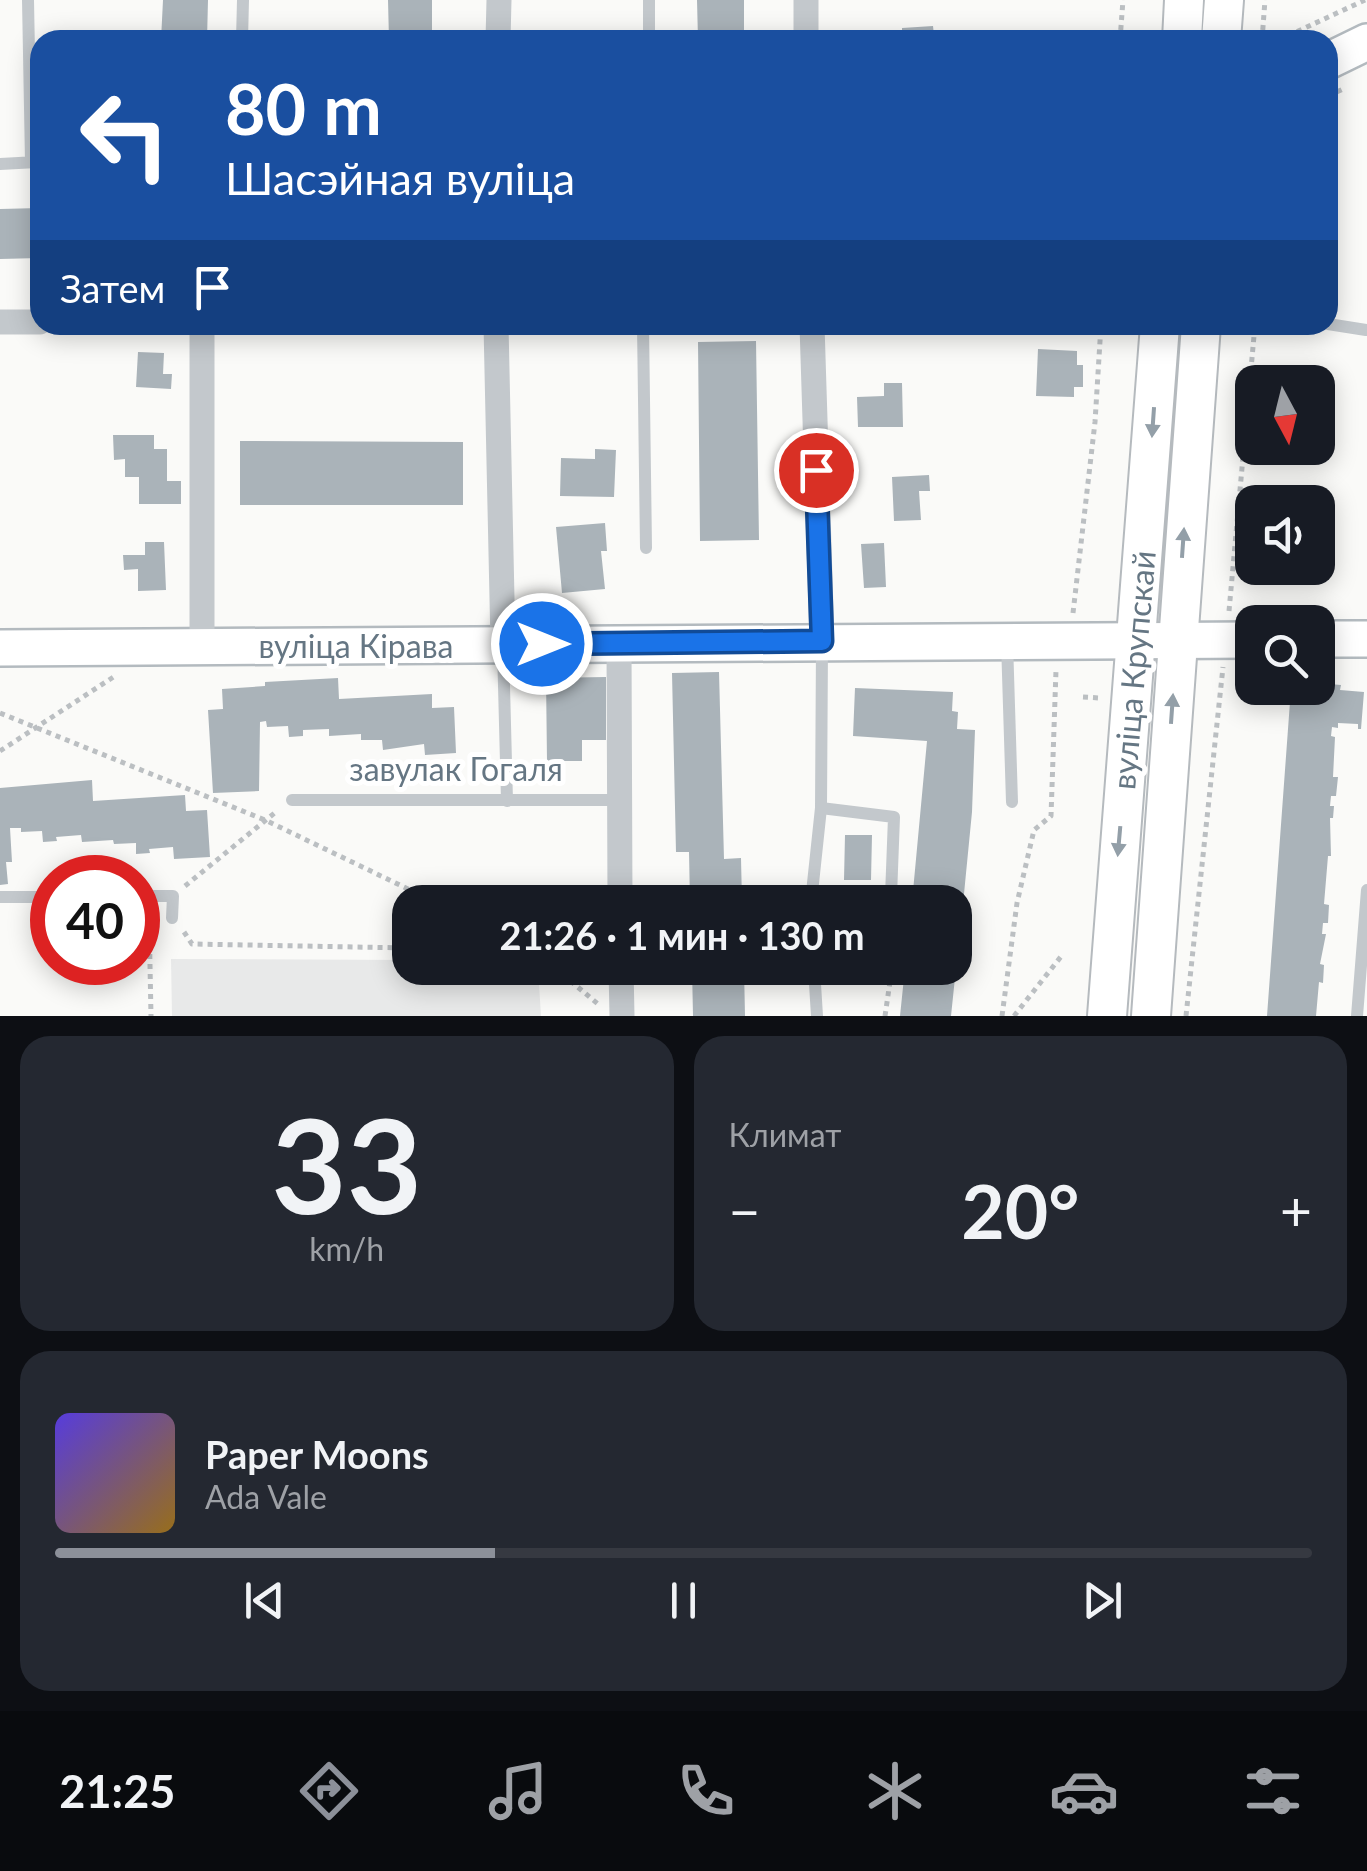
<!DOCTYPE html>
<html lang="ru">
<meta charset="utf-8">
<style>
:root{--surface:#171b24;--page:#242831;--text:#f1f3f6;--muted:#9ea1a6;--line:#363941;--accent:#8c9099}
body{margin:0;font-family:Lato,sans-serif;background:var(--page);color:var(--text);height:100vh;display:flex;flex-direction:column;font-size:38px;white-space:nowrap}
*{box-sizing:border-box;margin:0}
p{font-size:32px;color:var(--muted)}
.icon{flex:none;width:55px;height:55px;fill:none;stroke:currentColor;stroke-width:2;stroke-linecap:round;stroke-linejoin:round}
.map{position:relative;height:1016px;overflow:hidden}
.side{display:flex;flex-direction:column;gap:20px;padding:20px;background:#0d0f14;flex:1}
.side>*{flex:none}
.top-card{position:absolute;left:30px;top:30px;width:1308px;height:305px;border-radius:30px;box-shadow:0 5px 25px #0003;background:#1a4fa0;color:#fff;overflow:hidden}
.needle{width:65px;rotate:173deg}
.controls{position:absolute;left:1235px;top:365px;display:grid;gap:20px}
.controls a{display:grid;place-items:center;width:100px;height:100px;border-radius:20px;background:var(--surface);box-shadow:0 5px 25px #0003;font-size:50px}
.speed{position:absolute;left:30px;top:855px;display:flex;gap:20px;font-size:50px;font-weight:700;text-align:center}
.speed>*{display:grid;place-content:center;width:130px;height:130px;border-radius:50%;background:var(--surface);box-shadow:0 5px 25px #0003;line-height:1}
.speed .limit{border:15px solid #d22;background:#fff;color:#111}
.pin{position:absolute;display:grid;place-items:center;width:85px;height:85px;color:#fff;margin:-42px;border:5px solid #fff;border-radius:50%;box-shadow:0 2px 10px #0007}
.me{position:absolute;width:110px;margin:-55px;rotate:90deg;stroke-linejoin:round;filter:drop-shadow(0 0 8px #0008)}
.turn{display:flex;align-items:center;gap:35px;height:210px;padding:0 30px;font-size:45px}
.turn .icon{width:130px;height:130px;stroke-width:2.5}
.turn b{display:block;font-size:70px;line-height:85px}
.then{display:flex;align-items:center;height:95px;padding:0 30px;background:#0003;gap:20px;font-size:38px}
.big{font-size:75px;font-weight:700;line-height:1.1}
.side .tile{flex:1;display:flex;flex-direction:column;justify-content:center;gap:15px;min-width:0;padding:0 35px;border-radius:30px;background:var(--page)}
.side .dial{align-items:center;gap:0}
.dial b{font-size:130px;line-height:1}
.song{display:flex;align-items:center;gap:30px}
.cover{width:120px;height:120px;border-radius:15px;background:linear-gradient(135deg,hsl(250 70% 55%),hsl(40 70% 35%))}
.played{height:10px;border-radius:5px;background:linear-gradient(90deg,var(--accent) 35%,var(--line) 35%)}
.keys{display:flex;justify-content:space-around;direction:ltr}
.heat{display:flex;justify-content:space-between;align-items:center;font-size:55px;direction:ltr}
.side .tiles{flex:1;display:grid;gap:20px;grid-template-columns:1fr 1fr}
.tile:last-child{grid-column:span 2}
.trip{position:absolute;left:392px;top:885px;width:580px;height:100px;border-radius:30px;background:var(--surface);box-shadow:0 5px 25px #0003;font-weight:700;line-height:100px;text-align:center}
.tab-bar{display:flex;height:160px;justify-content:space-around;align-items:center;background:#090b0e;color:var(--muted)}
.tab-bar .icon{width:70px;height:70px}
.tab-bar .active{color:var(--accent)}
.tab-bar b{font-size:45px;color:var(--text)}
.map>svg:first-child{display:block}
</style>
<div class="map">
<svg width="1367" height="1016" viewBox="0 0 1367 1016">
<rect width="100%" height="100%" fill="#fafaf8"/>
<path fill="#e8e9e9" d="M171 959 410 960V968H538L541 1016H172Z"/>
<path fill="#aab3b9" d="M163 0H208L207 40H161Z
M388 0H432V40H389Z
M697 0H744V40H698Z
M933 26 934 35 926 36V40H884V33H902V28Z
M40 208V258L0 259V209Z
M756 341 759 540 700 541 698 342Z
M1038 349 1077 351V365H1083V387H1074V397L1036 396Z
M138 352 164 353 163 374H172L171 389 136 387Z
M884 383H902L903 427H858L857 397 884 396Z
M113 435H154V449H167V481H181V504H139V477H125V459L114 460Z
M240 441 463 442V505H240Z
M595 449 616 450 614 497 560 496 561 458 595 459Z
M929 475 930 491H919L921 520 894 521 892 477Z
M605 523 607 551H601L605 589 562 593 556 527Z
M145 542H164L166 590 138 591V569L124 570 123 555H145Z
M884 543 886 587 864 588 861 544Z
M719 672 724 859 741 858 742 902H690L689 852H676L672 673Z
M606 677V740H582V761H547L546 678Z
M338 678 339 699 432 694V708L454 707 456 753 425 755 424 744 383 750 382 740H361V734L329 736V729L303 730V736L289 737 288 726 267 727 266 721 260 722 259 791 213 793 208 710 223 709 222 689 265 686V682Z
M1318 683 1341 685 1340 690 1364 692 1361 729H1358V724L1338 723V728L1332 727 1331 736 1335 737 1333 777H1338L1336 796H1331L1330 806H1334L1333 818H1330L1331 856H1328L1324 904 1329 905 1328 923H1323L1322 934H1326L1320 964 1324 965 1323 983 1319 982 1316 1016H1267L1291 688H1318Z
M855 688 953 692 952 711 958 712 957 729 975 730 972 812 958 955 955 954V902H912L927 741 853 736Z
M92 780 93 801 185 795 186 811 207 810 210 857 174 859 173 847 149 849 150 853 136 854V843L114 844 113 840 82 842 81 835 56 837 57 841 43 842 42 831 21 832V828H10L12 862H6L8 884 0 885V788Z
M845 835H872L871 880H844Z
M692 968H744L745 1016H693Z
M905 968H956L951 1016H900Z"/>
<g fill="none" stroke-linecap="round" stroke-linejoin="round">
<g stroke="#b3babf" stroke-width="40">
<path id="secondary" d="M1328 61 1367 42
M1318 639H1367
M0 648 1252 640"/>
</g>
<g stroke="#b5babe" stroke-width="42">
<path id="primary" d="M1182 40 1184 0
M1221 40 1224 0
M1107 1016 1160 325
M1151 1016 1201 325"/>
</g>
<path stroke="#bbbfc2" stroke-width="5" stroke-dasharray="5 5" stroke-linecap="butt" d="M1120 40 1123 0
M1262 40 1265 0
M1279 40 1365 0
M1328 96 1343 89
M1229 611 1255 325
M1073 613 1095 422 1101 325
M1262 613H1306
M1083 697 1100 698
M0 713 265 820 435 902
M0 751 115 676
M185 886 277 811
M149 914 151 1016
M184 932 192 944 410 948
M555 968 598 1004
M885 1016 892 968
M1002 1016 1017 903 1034 830 1051 816 1056 670
M1014 1016 1063 954
M1186 1016 1223 667"/>
<path stroke="#c3c8cc" stroke-width="12" d="M28 0 31 162
M242 40 243 0
M649 40V0
M0 164 37 162
M1328 324 1366 330
M643 325 646 548
M1007 642 1012 802
M503 647 507 801
M292 800H619
M811 895 891 896 894 817 821 808
M138 896H173L172 918
M0 897H52
M811 902 821 808 822 646
M814 968 817 1016
M1357 1016 1367 890"/>
<path stroke="#c3c8cc" stroke-width="25" d="M806 0V40
M498 40 499 0
M0 322H40
M496 325 503 644
M812 325 822 641
M619 645 620 902
M202 646V325
M621 968 622 1016"/>
<use href="#secondary" stroke="#fff" stroke-width="35"/>
<use href="#primary" stroke="#fff" stroke-width="38"/>
</g>
<defs><path id="oneway-solid" d="M-6-.8H1V-3.2L6.5 0L1 3.2V.8H-6Z" transform="scale(2.5)"/></defs>
<g fill="#939fa8">
<use href="#oneway-solid" transform="translate(1153 422) rotate(94)"/>
<use href="#oneway-solid" transform="translate(1183 543) rotate(-86)"/>
<use href="#oneway-solid" transform="translate(1172 709) rotate(-86)"/>
<use href="#oneway-solid" transform="translate(1119 841) rotate(95)"/>
</g>
<g fill="none" stroke-linecap="round" stroke-linejoin="round">
<g stroke="#114b97" stroke-width="25">
<path id="route" d="M542 644 822 641 816 470"/>
</g>
<use href="#route" stroke="#1a73e8" stroke-width="18"/>
</g>
<g text-anchor="middle" dominant-baseline="central" stroke-width="10" stroke-linejoin="round" paint-order="stroke">
<g font-size="32" fill="#657683" stroke="#fff">
<text x="356" y="645">вуліца Кірава</text>
<text transform="translate(1133 670) rotate(-85)">вуліца Крупскай</text>
<text x="456" y="768">завулак Гогаля</text>
</g>
</g>
</svg>
<div class="controls">
<a><svg class="needle" viewBox="-14 -14 28 28"><path d="M0-13l5 13h-10z" fill="#e53935"/><path d="M0 13l5-13h-10z" fill="#9ea1a6"/></svg></a>
<a><svg class="icon" aria-label="sound" viewBox="0 0 24 24"><path d="M4 9h4l5-4v14l-5-4H4zM17 9q2 3 0 6"/></svg></a>
<a><svg class="icon" aria-label="search" viewBox="0 0 24 24"><circle cx="10" cy="10" r="6"/><path d="M15 15l6 6"/></svg></a>
</div>
<div class="speed"><div class="limit">40</div></div>
<div class="pin" style="left:816px;top:470px;background:#d93025"><svg class="icon" aria-label="arrive" viewBox="0 0 24 24"><path d="M6 21V4h12l-3 4 3 4H6"/></svg></div>
<svg class="me" style="left:542px;top:644px" viewBox="-20 -20 40 40"><circle r="17" fill="#1a73e8" stroke="#fff" stroke-width="3"/><path d="M0-11L8 9 0 5-8 9z" fill="#fff"/></svg>
<div class="trip">21:26 · 1 мин · 130 m</div>
<div class="top-card">
<div class="turn"><svg class="icon" aria-label="left" viewBox="0 0 24 24"><path d="M17 20v-9H6M10 6l-5 5 5 5"/></svg><div><b>80 m</b>Шасэйная вуліца</div></div>
<div class="then">Затем<svg class="icon" aria-label="arrive" viewBox="0 0 24 24"><path d="M6 21V4h12l-3 4 3 4H6"/></svg></div>
</div>
</div>
<section class="side">
<div class="tiles">
<div class="tile dial"><b>33</b><p>km/h</p></div>
<div class="tile"><p>Климат</p>
<div class="heat"><a>−</a><b class="big">20°</b><a>+</a></div>
</div>
<div class="tile">
<div class="song"><i class="cover"></i><div><b>Paper Moons</b><p>Ada Vale</p></div></div>
<div class="played"></div>
<div class="keys"><svg class="icon" aria-label="previous" viewBox="0 0 24 24"><path d="M18 5L8 12l10 7zM5 5v14"/></svg><svg class="icon" aria-label="pause" viewBox="0 0 24 24"><path d="M8 5v14M16 5v14"/></svg><svg class="icon" aria-label="next" viewBox="0 0 24 24"><path d="M6 5l10 7-10 7zM19 5v14"/></svg></div>
</div>
</div>
</section>
<nav class="tab-bar">
<b>21:25</b>
<svg class="icon active" aria-label="directions" viewBox="0 0 24 24"><path d="M12 3l9 9-9 9-9-9zM9 14v-3h6M13 9l2 2-2 2"/></svg>
<svg class="icon" aria-label="music" viewBox="0 0 24 24"><path d="M9 18V5l10-2v13"/><circle cx="6" cy="18" r="3"/><circle cx="16" cy="16" r="3"/></svg>
<svg class="icon" aria-label="phone" viewBox="0 0 24 24"><path d="M5 4h4l2 5-3 2q2 4 5 5l2-3 5 2v4C11 20 4 13 5 4z"/></svg>
<svg class="icon" aria-label="climate" viewBox="0 0 24 24"><path d="M12 3v18M4 7l16 10M4 17L20 7"/></svg>
<svg class="icon" aria-label="car" viewBox="0 0 24 24"><path d="M5 17H2v-5l4-1 3-4h7l3 4 3 1v5h-3M9 17h6M6 11h13"/><circle cx="7" cy="17" r="2"/><circle cx="17" cy="17" r="2"/></svg>
<svg class="icon" aria-label="filters" viewBox="0 0 24 24"><path d="M4 7h16M4 17h16"/><circle cx="9" cy="7" r="2"/><circle cx="15" cy="17" r="2"/></svg>
</nav>
